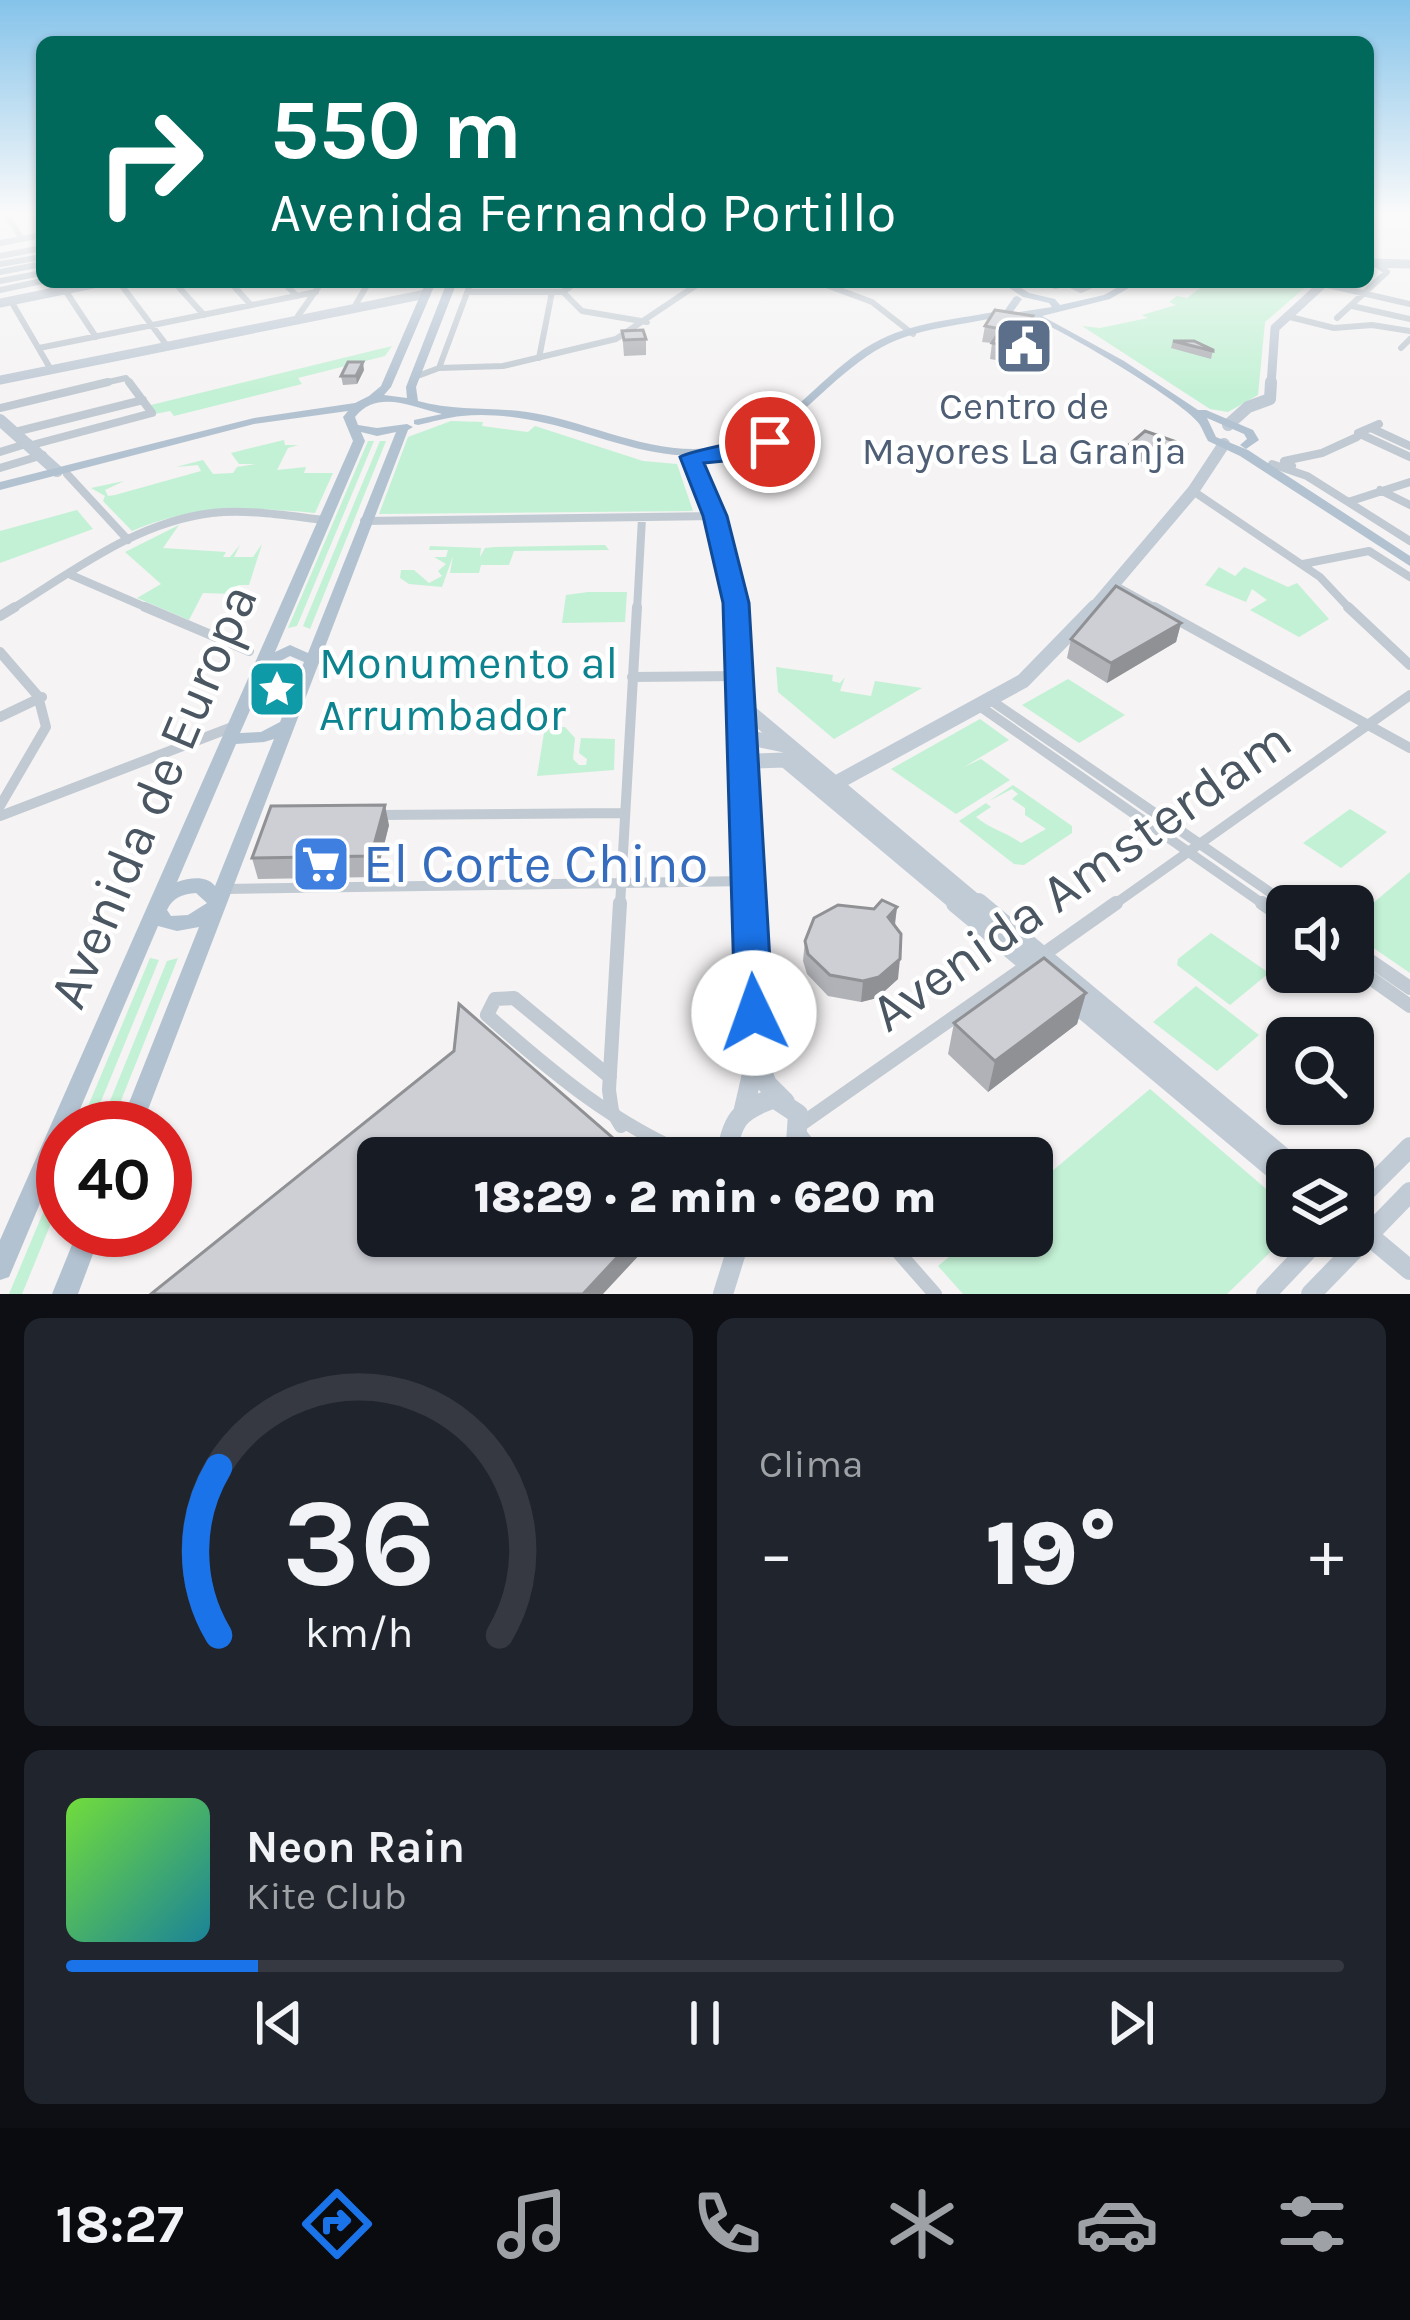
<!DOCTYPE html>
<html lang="es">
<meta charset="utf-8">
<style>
:root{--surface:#171b24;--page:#20242c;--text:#f1f3f6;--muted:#9ea1a6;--line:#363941;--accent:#1a73e8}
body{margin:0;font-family:Karla,sans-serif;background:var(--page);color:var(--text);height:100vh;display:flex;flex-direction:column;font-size:45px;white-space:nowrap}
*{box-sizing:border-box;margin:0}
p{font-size:39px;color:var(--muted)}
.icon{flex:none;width:66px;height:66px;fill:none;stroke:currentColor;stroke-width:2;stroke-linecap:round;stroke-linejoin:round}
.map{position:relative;height:1294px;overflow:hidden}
.details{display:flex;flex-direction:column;gap:24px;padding:24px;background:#0d0f14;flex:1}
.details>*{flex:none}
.top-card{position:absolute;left:36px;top:36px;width:1338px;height:252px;border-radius:18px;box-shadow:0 3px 9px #0004;background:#00695c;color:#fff;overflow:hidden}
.tools{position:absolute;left:1266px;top:885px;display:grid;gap:24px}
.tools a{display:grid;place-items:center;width:108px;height:108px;border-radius:18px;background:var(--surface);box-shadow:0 3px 9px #0004;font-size:60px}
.speed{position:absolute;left:36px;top:1101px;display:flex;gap:24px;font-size:60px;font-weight:700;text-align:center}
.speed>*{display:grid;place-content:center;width:156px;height:156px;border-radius:50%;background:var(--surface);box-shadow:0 3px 9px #0004;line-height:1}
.speed .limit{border:18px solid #d22;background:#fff;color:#111}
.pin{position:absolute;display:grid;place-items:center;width:102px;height:102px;color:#fff;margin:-51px;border:6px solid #fff;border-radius:50%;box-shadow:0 3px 12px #0007}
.me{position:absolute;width:132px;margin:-66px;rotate:357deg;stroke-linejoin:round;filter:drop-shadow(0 0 9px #0008)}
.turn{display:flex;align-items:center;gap:42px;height:252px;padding:0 36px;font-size:54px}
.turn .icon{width:156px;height:156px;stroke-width:2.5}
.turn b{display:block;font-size:84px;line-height:102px}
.big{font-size:90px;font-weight:800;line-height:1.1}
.details .card{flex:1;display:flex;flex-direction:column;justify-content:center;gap:18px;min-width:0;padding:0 42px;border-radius:18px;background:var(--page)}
.details .dial{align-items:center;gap:0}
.dial svg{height:312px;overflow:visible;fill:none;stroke:var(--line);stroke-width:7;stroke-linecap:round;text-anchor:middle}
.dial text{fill:var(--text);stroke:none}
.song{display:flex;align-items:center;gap:36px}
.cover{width:144px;height:144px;border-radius:18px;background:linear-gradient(135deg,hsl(100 70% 55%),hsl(190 70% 35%))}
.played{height:12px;border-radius:6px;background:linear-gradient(90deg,var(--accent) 15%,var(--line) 15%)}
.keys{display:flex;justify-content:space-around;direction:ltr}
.heat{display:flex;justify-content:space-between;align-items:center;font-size:66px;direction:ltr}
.details .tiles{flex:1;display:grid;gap:24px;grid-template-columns:1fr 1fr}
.card:last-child{grid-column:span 2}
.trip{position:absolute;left:357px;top:1137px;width:696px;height:120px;border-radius:18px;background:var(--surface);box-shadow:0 3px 9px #0004;font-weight:800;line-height:120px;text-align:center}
.menu{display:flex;height:192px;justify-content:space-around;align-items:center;background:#090b0e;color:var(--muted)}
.menu .icon{width:84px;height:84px}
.menu .on{color:var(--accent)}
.menu b{font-size:54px;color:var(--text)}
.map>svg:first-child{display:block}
</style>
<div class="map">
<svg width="1410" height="1294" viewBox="0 0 1410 1294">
<rect width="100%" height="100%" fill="#f5f3f3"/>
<path fill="#c3f1d5" d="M1208 282 1309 284 1265 322 1258 395 1228 412 1210 409 1082 326 1100 328 1148 318 1142 315 1176 305 1169 302 1177 296 1187 298Z
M392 346 385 356 298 378 302 384 174 416 170 411 155 414 151 405Z
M451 421 483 422 482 426 528 432 535 426 643 461 677 464 693 511 379 514 408 437Z
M284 440 285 445H298L288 448 277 470 306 467 304 473H333L315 513C250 507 194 504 132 531L103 501 105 496 91 488 124 481 105 490 108 496 115 495 201 471 198 465 176 467 203 460 213 474 233 473 237 467 256 464H239L231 453Z
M368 441H374L297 626 288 628Z
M380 441H386L310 629 303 626Z
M77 510 93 529 0 563V531Z
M179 525 163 548 226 552 223 557H230L240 545 234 557H253L262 544 249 585H238L234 594 203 593 189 620 137 598 161 584 125 552Z
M605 545 609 550 514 551 509 565H481L479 573H450L453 556 442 587 409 584 400 578 401 570H414L429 583 442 576 438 571 446 564 434 557H446L448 550H429L430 546 481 548 480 557 485 548 495 547Z
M1219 567 1235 576 1244 567 1288 587 1297 583 1329 619 1299 637 1250 610 1267 600 1252 589 1246 602 1205 585Z
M588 592H627L625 622 562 623 566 595Z
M776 667 833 675 832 681 840 683 845 677 840 691 871 696 875 681 922 688 834 739 778 692Z
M1068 679 1125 715 1079 743 1022 705Z
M980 719 1009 740 964 767 981 759 1010 780 956 814 891 769Z
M545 727H565L575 738 573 759 579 765H586L587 759 579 753 581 738 615 739 614 770 537 776Z
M1013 785 1072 826V833L1024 865 1014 864 959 821 986 803 991 807 976 817C990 829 1006 832 1021 843L1046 829 1025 815V808L1012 799 1018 794 1012 789 989 801Z
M1350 809 1387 832 1341 868 1303 843Z
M1410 872V973L1353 934V920Z
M1211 933 1269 973 1230 1005 1177 965 1178 959Z
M150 958 159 960 90 1128H79Z
M178 958 110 1128H99L167 961Z
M1196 986 1259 1035 1217 1071 1153 1022Z
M1150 1089 1287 1207V1236L1227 1294H963L938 1266 974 1236H1032V1188Z
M63 1165V1194L22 1294H9Z"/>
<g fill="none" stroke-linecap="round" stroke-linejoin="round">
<path stroke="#c1cad2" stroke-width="6" d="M6 214 22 239
M0 243 42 235
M0 256 42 248
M0 264 42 257
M0 272 42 264
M0 281 42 273
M119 282 165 343
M174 282 204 315
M230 282 251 305
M283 282 297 296
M576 282 563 292 582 311 647 322
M818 282 872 302 913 334
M1044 282 1055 286 1078 282
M1069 284 1081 290 1099 282
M1323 284 1410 304
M0 290 42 281
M65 290 96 337
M468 292H563
M11 301 50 368
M356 304 369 282
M1352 306 1410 319
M298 316 322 282
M1286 316 1334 328 1372 325 1410 331
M1337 318 1387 272 1375 263
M39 348 316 292
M1401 348 1410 339
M539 358 552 292
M439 368 471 282
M415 377 439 368 503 366 616 339 701 282
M95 385 126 378 131 385"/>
<path stroke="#c1cad2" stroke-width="8" d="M0 408 108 382
M1379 424 1358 433 1410 457
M1371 428 1410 446
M15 432 143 400
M32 445 152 413 129 382
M0 452 29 443
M1272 464 1307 476 1410 541
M1292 466 1284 461 1322 453 1357 437
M0 468 43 455
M67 474 128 540
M1380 490 1410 505
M1193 491 1320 577 1351 610
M1348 502 1410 482
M364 521 715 516
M1303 564 1369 551 1410 577
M71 575 152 610
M1114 585 1159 610
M10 610C74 571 136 522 212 513 250 509 288 516 325 520
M637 610 642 518"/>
<path stroke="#c1cad2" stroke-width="10" d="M145 607 249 651
M1154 607 1410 748
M1348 607 1410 665
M0 616 15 607
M0 652 38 696 46 727 0 806
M632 677 740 676
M989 699 1290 906
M978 705 1266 906
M0 717 42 697
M380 815 624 813
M0 816 235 726
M225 889 748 881
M620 906 637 607
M1112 906 1410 695"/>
<path stroke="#c1cad2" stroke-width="14" d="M620 903 609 1090 612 1111 621 1126
M1262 903 1287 920
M1286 903 1291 906
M1353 949 1410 988
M1041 956 1116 903
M1353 966 1410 1006
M610 1077 514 998 495 999 487 1015C553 1073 614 1125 696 1158
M800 1125 1027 966
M800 1134 819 1158
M884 1236 935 1294"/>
<path stroke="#c1cbd6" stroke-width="9" d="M1368 263 1410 264
M0 303 103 282
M0 380 426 294
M1271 385 1275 328 1325 282"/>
<path stroke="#c1cbd6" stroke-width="12" d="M0 420 57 471
M1228 425 1248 407 1270 399 1271 382
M691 457 715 516 736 610
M1092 610 1193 491 1224 444"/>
<path stroke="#c1cbd6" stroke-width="15" d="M736 607 749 906
M741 705 981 906
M743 744 756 739 784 745
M744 774 755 761 785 760 959 906
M827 788 1023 681 1095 607"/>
<path stroke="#c1cbd6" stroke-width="20" d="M956 903 1045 977
M978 903 1298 1170
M1071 999 1287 1180
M758 1062 767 1084 785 1102
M744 1109 756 1057 749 903
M725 1158C734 1119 736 1112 774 1098L798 1114 795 1158
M1353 1204 1410 1147
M1368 1235 1410 1270
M723 1294 741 1236
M1266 1294 1321 1236
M1311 1294 1410 1192"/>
<path fill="#b3c2d1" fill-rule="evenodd" d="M426 282H436L391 387 384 395 407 398 406 387 447 282H457L416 387 418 401C454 411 490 407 527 412 597 422 668 467 741 441 793 422 825 371 872 344 912 321 961 319 1005 310L1014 297 1017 296 1022 299 1012 313 1052 307 1049 303 1023 297 1000 282H1012L1029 293 1055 299 1060 305 1104 295 1127 282H1139L1110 299 1042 316 1124 361 1198 410H1206L1253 430 1259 440 1246 449 1240 445 1247 439 1244 434 1207 418 1216 437 1248 450 1410 556V566L1240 456 1208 441C1205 436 1203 430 1200 425 1188 404 1060 328 1035 320 1023 316 1010 321 999 317 957 326 913 328 875 351 817 387 789 443 716 454 656 463 602 435 545 423 519 417 488 413 462 416 449 417 432 422 418 425L414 424V420L442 414C411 407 378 389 355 417L358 425 377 428 407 424 413 427 408 430 141 1128H119L199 927 177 931 158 926 72 1128H63V1149L9 1277 0 1280V1240L353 441 343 417 348 411 254 424 0 490V482L254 418 355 403 369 396 381 386ZM361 432 377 436 396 432 308 653 290 645 275 652 365 441ZM290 656 304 662 280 722 261 732 240 733 269 667ZM274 739 215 886C206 875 190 878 177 882L236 744 264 742ZM196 893 207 903 188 915 171 916 167 910C173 897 183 894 196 893Z
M78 1230H102L78 1294H52Z"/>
</g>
<path fill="#b0b2b7" d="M985 326 1043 329 1041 345 1030 366 990 359 992 343 982 342Z
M622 331 646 339V355L624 356Z
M1173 341 1213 350 1211 359 1171 348Z
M364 370 357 384 343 385 341 376Z
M1130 444 1171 454 1156 467 1127 457Z
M1181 623 1176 642 1107 683 1067 658 1071 639Z
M389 825 376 877 258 879 252 858Z
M897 907 895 926 898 979 877 998 861 1002 828 996 807 974 803 961 805 941 874 909Z
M1086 993 1077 1024 988 1092 948 1054 954 1023Z"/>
<path fill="#909195" d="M1043 329 1041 345 1030 366 1033 350Z
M363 362 364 370 357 384 356 376Z
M1174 441 1171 454 1156 467 1160 454Z
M1181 623 1176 642 1107 683 1111 663Z
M385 805 389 825 376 877 371 856Z
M897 907 894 928 888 917Z
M900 959 898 979 877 998 861 1002 863 981Z
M1086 993 1077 1024 988 1092 995 1061Z
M637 1236H657L603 1294H583Z"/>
<path fill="#cdcfd5" stroke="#909195" stroke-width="3" d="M995 310 1033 316 1027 327 1043 329 1033 350 992 343 1001 329 985 326Z
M643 330 646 339 624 340 622 331Z
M1173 341H1194L1213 350V351Z
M348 362H363L356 376H341Z
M1145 431 1174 441 1160 454 1130 444Z
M1116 586 1181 623 1111 663 1071 639Z
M385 805 371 856 252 858 271 806Z
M882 900 897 907 888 917 901 934 900 959 879 977 863 981 830 975 808 954 805 941 814 918 838 905 874 909Z
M1044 958 1086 993 995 1061 954 1023Z
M459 1004 636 1158H378V1236H637L583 1294H151L454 1051Z"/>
<linearGradient id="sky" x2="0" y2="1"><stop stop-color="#85c3ea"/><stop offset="0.54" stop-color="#fafafa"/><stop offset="1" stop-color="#fafafa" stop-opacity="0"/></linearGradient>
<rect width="1410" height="395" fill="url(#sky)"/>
<path fill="#1a73e8" stroke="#114b97" stroke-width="3" d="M770 435 781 442 778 446 734 460 704 463 727 516 749 603 773 1013 767 1024 754 1029 741 1024 735 1013 723 603 703 516 680 457C690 450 751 440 770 435Z"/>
<defs>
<g id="civic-square" transform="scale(3)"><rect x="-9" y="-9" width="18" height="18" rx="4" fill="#5c6f8a" stroke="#fff"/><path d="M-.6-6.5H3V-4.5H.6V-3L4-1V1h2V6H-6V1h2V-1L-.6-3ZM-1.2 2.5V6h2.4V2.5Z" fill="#fff"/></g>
<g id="sight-square" transform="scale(3)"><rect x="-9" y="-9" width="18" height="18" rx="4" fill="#0f9aa8" stroke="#fff"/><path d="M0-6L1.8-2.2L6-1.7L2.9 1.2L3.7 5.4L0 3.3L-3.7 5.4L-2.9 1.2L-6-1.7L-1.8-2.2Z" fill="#fff"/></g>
<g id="supermarket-square" transform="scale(3)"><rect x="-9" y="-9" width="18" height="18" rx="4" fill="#3f7fe0" stroke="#fff"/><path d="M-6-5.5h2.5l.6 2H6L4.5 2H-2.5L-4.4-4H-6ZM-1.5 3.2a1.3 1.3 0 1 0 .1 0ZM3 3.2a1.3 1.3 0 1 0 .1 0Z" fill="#fff"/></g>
</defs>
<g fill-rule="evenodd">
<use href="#civic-square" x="1024" y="346"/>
<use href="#sight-square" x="277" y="689"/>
<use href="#supermarket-square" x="321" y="864"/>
</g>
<g text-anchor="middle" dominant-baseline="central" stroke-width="9" stroke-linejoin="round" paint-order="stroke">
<g font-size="39" fill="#4e5e75" stroke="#fff">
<text x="1024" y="406">Centro de<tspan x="1024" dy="45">Mayores La Granja</tspan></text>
</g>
<g font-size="45" fill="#0d838f" stroke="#fff" text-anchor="start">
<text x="319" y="663">Monumento al<tspan x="319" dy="52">Arrumbador</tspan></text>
</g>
<g font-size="54" fill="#4a5661" stroke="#fff">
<text transform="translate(153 796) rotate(-67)">Avenida de Europa</text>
<text transform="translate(1081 876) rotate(-35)">Avenida Amsterdam</text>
</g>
<g font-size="54" fill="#366cbe" stroke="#fff" text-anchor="start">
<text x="363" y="864">El Corte Chino</text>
</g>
</g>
</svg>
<div class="tools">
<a><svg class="icon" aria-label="sound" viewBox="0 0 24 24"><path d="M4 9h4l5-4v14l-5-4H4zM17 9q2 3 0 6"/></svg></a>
<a><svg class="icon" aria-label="search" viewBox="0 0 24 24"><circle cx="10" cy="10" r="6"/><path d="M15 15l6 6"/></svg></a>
<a><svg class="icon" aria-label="layers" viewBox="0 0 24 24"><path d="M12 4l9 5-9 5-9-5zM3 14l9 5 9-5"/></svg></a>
</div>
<div class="speed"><div class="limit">40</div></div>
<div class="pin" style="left:770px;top:442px;background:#d93025"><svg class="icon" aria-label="arrive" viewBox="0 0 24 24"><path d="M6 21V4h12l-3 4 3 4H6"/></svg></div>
<svg class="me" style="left:754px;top:1013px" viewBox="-20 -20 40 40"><circle r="19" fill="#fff"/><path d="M0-13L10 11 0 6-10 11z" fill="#1a73e8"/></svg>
<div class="trip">18:29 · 2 min · 620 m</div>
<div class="top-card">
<div class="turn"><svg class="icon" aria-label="right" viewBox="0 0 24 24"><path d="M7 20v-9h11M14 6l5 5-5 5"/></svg><div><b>550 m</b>Avenida Fernando Portillo</div></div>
</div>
</div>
<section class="details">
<div class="tiles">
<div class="card dial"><svg viewBox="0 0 100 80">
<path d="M14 69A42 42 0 1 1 86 69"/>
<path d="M14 69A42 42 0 0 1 14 26" stroke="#1a73e8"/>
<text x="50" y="56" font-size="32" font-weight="700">36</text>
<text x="50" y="72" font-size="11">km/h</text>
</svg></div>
<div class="card"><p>Clima</p>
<div class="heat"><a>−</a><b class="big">19°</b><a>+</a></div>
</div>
<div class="card">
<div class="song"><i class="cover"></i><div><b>Neon Rain</b><p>Kite Club</p></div></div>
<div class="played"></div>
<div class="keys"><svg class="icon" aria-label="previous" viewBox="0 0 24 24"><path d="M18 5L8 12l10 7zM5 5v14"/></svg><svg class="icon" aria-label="pause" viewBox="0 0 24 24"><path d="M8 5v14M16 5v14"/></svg><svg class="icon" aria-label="next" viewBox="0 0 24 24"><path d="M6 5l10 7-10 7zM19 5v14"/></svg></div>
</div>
</div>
</section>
<nav class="menu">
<b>18:27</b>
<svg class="icon on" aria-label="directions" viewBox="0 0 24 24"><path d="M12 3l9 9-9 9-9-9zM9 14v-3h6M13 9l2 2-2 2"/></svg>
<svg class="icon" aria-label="music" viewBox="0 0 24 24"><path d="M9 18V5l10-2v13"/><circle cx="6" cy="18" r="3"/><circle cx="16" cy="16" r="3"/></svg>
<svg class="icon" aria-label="phone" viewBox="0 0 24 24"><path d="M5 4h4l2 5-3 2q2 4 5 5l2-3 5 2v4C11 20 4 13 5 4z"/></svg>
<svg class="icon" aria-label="climate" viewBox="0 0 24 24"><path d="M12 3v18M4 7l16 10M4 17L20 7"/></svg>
<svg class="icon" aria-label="car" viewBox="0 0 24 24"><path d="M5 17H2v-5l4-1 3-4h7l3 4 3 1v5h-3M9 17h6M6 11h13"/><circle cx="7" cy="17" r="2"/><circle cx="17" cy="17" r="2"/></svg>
<svg class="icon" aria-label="filters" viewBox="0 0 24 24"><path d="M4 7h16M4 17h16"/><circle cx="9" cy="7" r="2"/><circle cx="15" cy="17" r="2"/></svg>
</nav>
